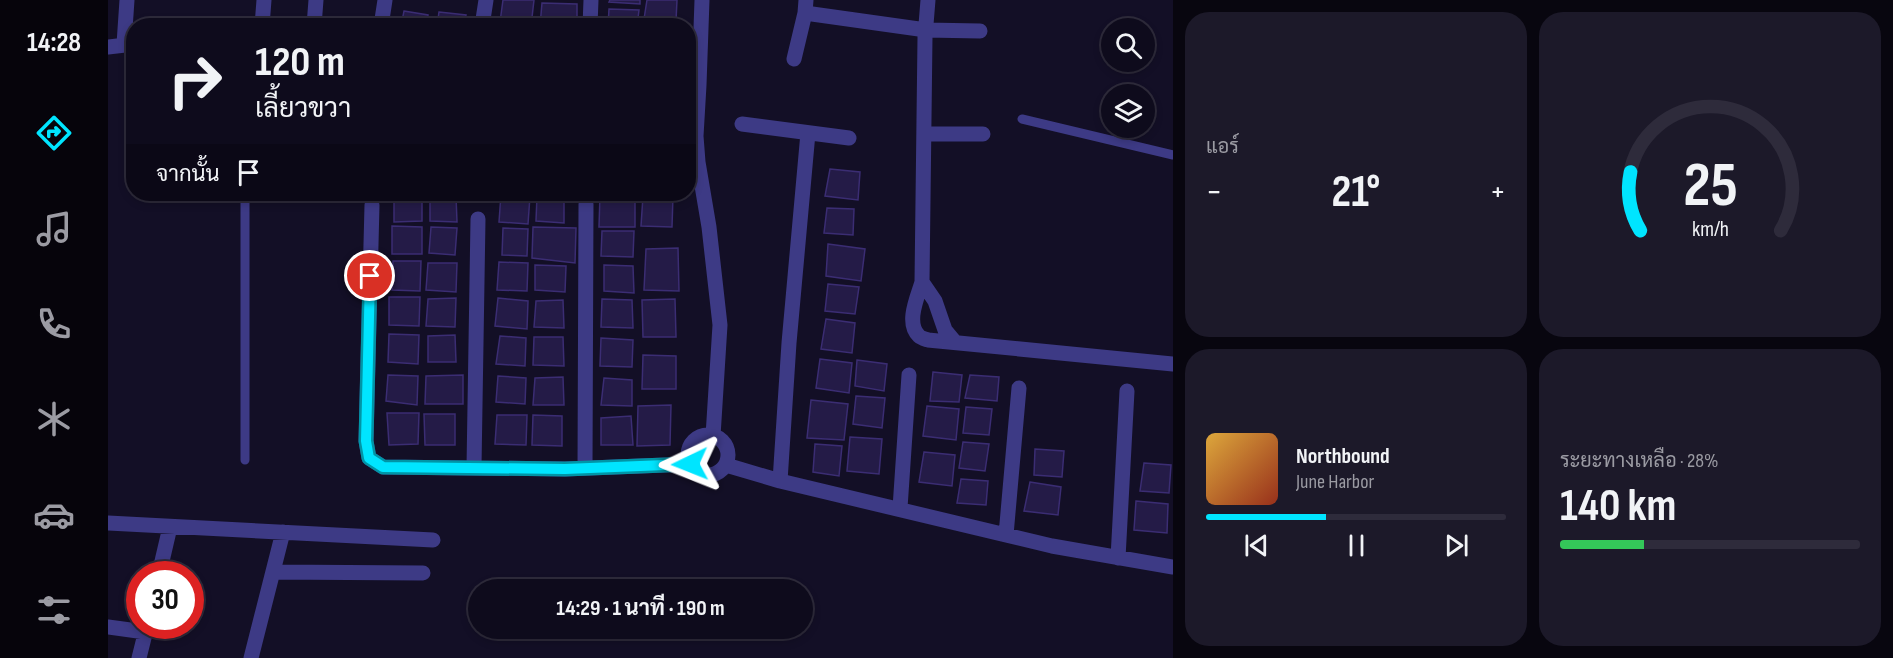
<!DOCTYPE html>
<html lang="th">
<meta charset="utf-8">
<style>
:root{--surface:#0e0b1c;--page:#1c1929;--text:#f1f3f6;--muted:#9b9ba3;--line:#2e2b3b;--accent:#00e5ff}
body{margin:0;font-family:"Sofia Sans Condensed",Sarabun,sans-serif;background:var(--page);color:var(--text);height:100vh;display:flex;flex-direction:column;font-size:22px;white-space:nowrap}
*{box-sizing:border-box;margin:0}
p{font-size:20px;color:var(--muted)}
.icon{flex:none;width:33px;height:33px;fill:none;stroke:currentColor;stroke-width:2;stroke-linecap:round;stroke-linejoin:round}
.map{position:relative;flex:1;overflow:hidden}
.sheet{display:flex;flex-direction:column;gap:12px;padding:12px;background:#08060f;width:720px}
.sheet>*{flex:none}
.hud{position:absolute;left:18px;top:18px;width:570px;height:183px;border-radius:24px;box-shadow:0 3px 9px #0003,0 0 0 2px var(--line);background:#0e0b1c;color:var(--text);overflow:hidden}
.buttons{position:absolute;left:993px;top:18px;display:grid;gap:12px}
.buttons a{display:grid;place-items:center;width:54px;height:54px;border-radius:50%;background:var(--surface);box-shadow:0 3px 9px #0003,0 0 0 2px var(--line);font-size:30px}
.speed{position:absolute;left:18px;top:561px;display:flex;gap:12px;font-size:30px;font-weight:700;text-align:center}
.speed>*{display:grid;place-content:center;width:78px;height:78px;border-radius:50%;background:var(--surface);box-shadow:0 3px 9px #0003,0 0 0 2px var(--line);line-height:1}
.speed .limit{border:9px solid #d22;background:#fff;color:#111}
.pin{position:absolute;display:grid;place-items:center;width:51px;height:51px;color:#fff;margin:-26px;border:3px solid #fff;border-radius:50%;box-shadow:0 2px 6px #0007}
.me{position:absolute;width:66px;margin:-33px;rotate:268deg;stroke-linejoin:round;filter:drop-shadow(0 0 4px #0008)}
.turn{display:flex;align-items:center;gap:21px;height:126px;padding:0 30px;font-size:27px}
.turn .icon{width:78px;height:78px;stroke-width:2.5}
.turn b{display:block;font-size:42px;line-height:51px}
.then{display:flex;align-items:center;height:57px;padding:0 30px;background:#0003;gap:12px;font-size:22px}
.big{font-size:45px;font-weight:700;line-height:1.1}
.sheet .tile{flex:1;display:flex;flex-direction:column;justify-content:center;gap:9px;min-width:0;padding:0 21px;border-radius:24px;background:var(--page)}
.sheet .dial{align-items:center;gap:0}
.dial svg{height:156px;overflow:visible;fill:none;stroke:var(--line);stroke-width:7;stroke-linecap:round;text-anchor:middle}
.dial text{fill:var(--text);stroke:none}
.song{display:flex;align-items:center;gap:18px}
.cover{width:72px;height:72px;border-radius:9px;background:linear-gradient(135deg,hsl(40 70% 55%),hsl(10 70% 35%))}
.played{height:6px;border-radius:3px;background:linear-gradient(90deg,var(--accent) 40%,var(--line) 40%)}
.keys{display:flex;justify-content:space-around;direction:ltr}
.heat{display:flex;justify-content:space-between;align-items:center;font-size:33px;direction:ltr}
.charge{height:9px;border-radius:4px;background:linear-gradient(90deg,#34c759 28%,var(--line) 0)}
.sheet .tiles{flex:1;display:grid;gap:12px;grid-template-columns:repeat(2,1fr)}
.trip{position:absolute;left:360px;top:579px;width:345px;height:60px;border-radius:30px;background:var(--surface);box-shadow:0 3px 9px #0003,0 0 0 2px var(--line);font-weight:700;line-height:60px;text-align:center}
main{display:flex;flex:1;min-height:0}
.dock{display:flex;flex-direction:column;width:108px;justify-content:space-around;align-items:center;background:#06040b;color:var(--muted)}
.dock .icon{width:42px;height:42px}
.dock .on{color:var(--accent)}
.dock b{font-size:27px;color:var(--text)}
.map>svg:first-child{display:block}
</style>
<main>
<nav class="dock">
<b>14:28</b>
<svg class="icon on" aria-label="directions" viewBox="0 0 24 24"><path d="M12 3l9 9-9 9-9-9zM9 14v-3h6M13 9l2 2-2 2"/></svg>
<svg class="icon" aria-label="music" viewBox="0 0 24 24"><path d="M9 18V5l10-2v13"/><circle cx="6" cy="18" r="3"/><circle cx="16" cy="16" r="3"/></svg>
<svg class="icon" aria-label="phone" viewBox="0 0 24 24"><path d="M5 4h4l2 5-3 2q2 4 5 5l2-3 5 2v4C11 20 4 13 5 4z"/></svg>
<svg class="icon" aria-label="climate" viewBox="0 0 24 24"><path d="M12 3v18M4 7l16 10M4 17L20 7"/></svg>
<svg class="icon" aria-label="car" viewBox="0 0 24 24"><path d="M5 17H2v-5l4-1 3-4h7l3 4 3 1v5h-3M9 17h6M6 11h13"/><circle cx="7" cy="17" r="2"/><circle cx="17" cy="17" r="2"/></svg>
<svg class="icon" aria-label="filters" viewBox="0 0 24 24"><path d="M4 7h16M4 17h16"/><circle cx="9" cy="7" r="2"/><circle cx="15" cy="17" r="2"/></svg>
</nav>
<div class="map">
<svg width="1065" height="658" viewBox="0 0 1065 658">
<rect width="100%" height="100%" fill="#130f26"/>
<path fill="#241b47" stroke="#3b2d73" stroke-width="1.5" d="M395 0H426L423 26 392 22Z
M502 0H532V4L501 2Z
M539 0H569L568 21 536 19Z
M434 3 469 4V26H432Z
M501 9 531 10 529 26H500Z
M296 11 320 15 319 26H293Z
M331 12 358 15 356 26H329Z
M722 169 752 172 750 200 717 196Z
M286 194H314V221L286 222Z
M393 194 422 196 420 224 391 222Z
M492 195 527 196V227H491Z
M322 196H348L349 222 322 221Z
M429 196 456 197V223L428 221Z
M535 196H565L564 227 533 226Z
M719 208 746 209 745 235 716 233Z
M284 226 314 227V254H284Z
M323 227 349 228 347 255 321 253Z
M425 227 468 228 467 263 424 258Z
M395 228 420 229 419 256 394 255Z
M494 231H526L525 257 493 256Z
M720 244 757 249 753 281 718 276Z
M570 248 571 291 536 290 538 249Z
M285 261H313L312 291 284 290Z
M391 262 420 263 419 291 389 290Z
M320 263H349L348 292 318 290Z
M427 265 458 266 457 292 427 290Z
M496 265 525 266 526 293 496 291Z
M720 284 751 287 747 314 717 311Z
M281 297H312L311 326 281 325Z
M348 298 347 327 318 326 320 299Z
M390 298 420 301 419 329 387 326Z
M494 299 524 300 525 328 493 327Z
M567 299 568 337H535L534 300Z
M455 300 456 328 426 327 428 301Z
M718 319 747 323 744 353 713 349Z
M281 334 311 335 310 364 280 362Z
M347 335 348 362H320V336Z
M392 336 418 338 417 366 388 364Z
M426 337H455L456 366 425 365Z
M493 338 525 340 524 367 492 366Z
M535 355 568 356V389H534Z
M712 359 744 363 741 393 708 388Z
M749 360 779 364 776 391 747 386Z
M825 372 854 375 851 402 822 401Z
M280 375 310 376 309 405 278 401Z
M355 375V404H317L318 376Z
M862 375 891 377 889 401 857 398Z
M390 376 418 378 417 404 388 402Z
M455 377 456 405H425L427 378Z
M496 378 524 380V406L493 405Z
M748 396 777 398 774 428 745 424Z
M703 400 740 404 736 440 699 438Z
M563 405 562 445 529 446 530 406Z
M819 406 851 409 848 440 815 436Z
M858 407 884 409 881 435 855 433Z
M279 413H311L310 444 281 445Z
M316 414H347V445H317Z
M389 415H419L418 445 387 444Z
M425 415 454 416V446L424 445Z
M523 416 525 445H493V418Z
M742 437 774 439 771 474 739 471Z
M855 442 881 444 877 471 851 468Z
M707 444 734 446 731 476 705 472Z
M927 449 956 451 954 477 926 475Z
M816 452 847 455 844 486 811 482Z
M1036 463 1063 465 1061 493 1032 491Z
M853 479 880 481 878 505 849 503Z
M922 482 953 487 950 515 916 511Z
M1028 501 1060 504 1059 533 1026 530Z"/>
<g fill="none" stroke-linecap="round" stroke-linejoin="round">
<path stroke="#3d3a85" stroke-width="9" d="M914 119 1065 155
M137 460V194"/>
<path stroke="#3d3a85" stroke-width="15" d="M594 0 591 85 588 136 590 162 601 227 612 325 605 436
M820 0 817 37 814 282C810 296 797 323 811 336 813 338 817 339 820 340L1065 364
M697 13 818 30 872 31
M154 26 156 0
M206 26 208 0
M273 26 277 0
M374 26 378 0
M482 26 483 0
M16 44 19 0
M0 47 26 44
M686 59 697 13 698 0
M634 124 741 138
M817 134H875
M264 205 258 441 261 458 275 467 457 469 582 464
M814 282 827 301 837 330 847 342
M580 455a20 20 0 1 1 40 0a20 20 0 1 1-40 0Z
M618 465 672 481 898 535 944 546 1065 567
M366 467 370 219
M477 468 478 204
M672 481 681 343 700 133
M792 508 801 375
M0 523 325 540
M898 535 911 388
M1010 558 1019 391
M165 572 315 573
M51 574 62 527
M0 627 37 632
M31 658 39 626
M143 658 175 532"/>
</g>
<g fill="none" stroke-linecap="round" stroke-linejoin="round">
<g stroke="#0095a6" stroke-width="15">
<path id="route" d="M262 276 258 441 261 458 275 467 457 469 582 464"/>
</g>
<use href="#route" stroke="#00e5ff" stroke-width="10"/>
</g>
</svg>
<div class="buttons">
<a><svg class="icon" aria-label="search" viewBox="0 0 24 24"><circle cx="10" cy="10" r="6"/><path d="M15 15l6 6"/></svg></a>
<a><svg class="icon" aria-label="layers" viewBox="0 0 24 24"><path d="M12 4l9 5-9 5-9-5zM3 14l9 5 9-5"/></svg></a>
</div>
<div class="speed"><div class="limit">30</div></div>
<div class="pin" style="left:262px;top:276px;background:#d93025"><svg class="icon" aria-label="arrive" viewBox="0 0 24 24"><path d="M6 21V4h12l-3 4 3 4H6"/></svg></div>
<svg class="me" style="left:582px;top:464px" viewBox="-20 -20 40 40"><path d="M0-17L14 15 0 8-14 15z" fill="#00e5ff" stroke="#fff" stroke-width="4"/></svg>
<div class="trip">14:29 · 1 นาที · 190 m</div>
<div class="hud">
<div class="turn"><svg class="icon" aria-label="right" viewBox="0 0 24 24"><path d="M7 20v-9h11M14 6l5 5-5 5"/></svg><div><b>120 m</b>เลี้ยวขวา</div></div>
<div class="then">จากนั้น<svg class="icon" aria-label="arrive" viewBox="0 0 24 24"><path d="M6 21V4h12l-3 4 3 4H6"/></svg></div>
</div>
</div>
<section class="sheet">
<div class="tiles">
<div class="tile"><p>แอร์</p>
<div class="heat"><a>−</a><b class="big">21°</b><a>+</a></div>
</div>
<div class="tile dial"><svg viewBox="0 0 100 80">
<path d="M14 69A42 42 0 1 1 86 69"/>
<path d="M14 69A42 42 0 0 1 9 39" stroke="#00e5ff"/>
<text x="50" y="56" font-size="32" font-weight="700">25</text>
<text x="50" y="72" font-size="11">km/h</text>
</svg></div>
<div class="tile">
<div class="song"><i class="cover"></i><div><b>Northbound</b><p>June Harbor</p></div></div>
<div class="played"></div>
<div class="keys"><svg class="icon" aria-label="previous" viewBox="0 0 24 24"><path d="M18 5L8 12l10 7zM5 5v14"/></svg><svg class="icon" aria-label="pause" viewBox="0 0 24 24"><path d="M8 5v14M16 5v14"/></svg><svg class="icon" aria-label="next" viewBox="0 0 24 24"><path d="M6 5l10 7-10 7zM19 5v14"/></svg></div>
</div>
<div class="tile"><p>ระยะทางเหลือ · 28%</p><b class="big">140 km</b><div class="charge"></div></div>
</div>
</section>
</main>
